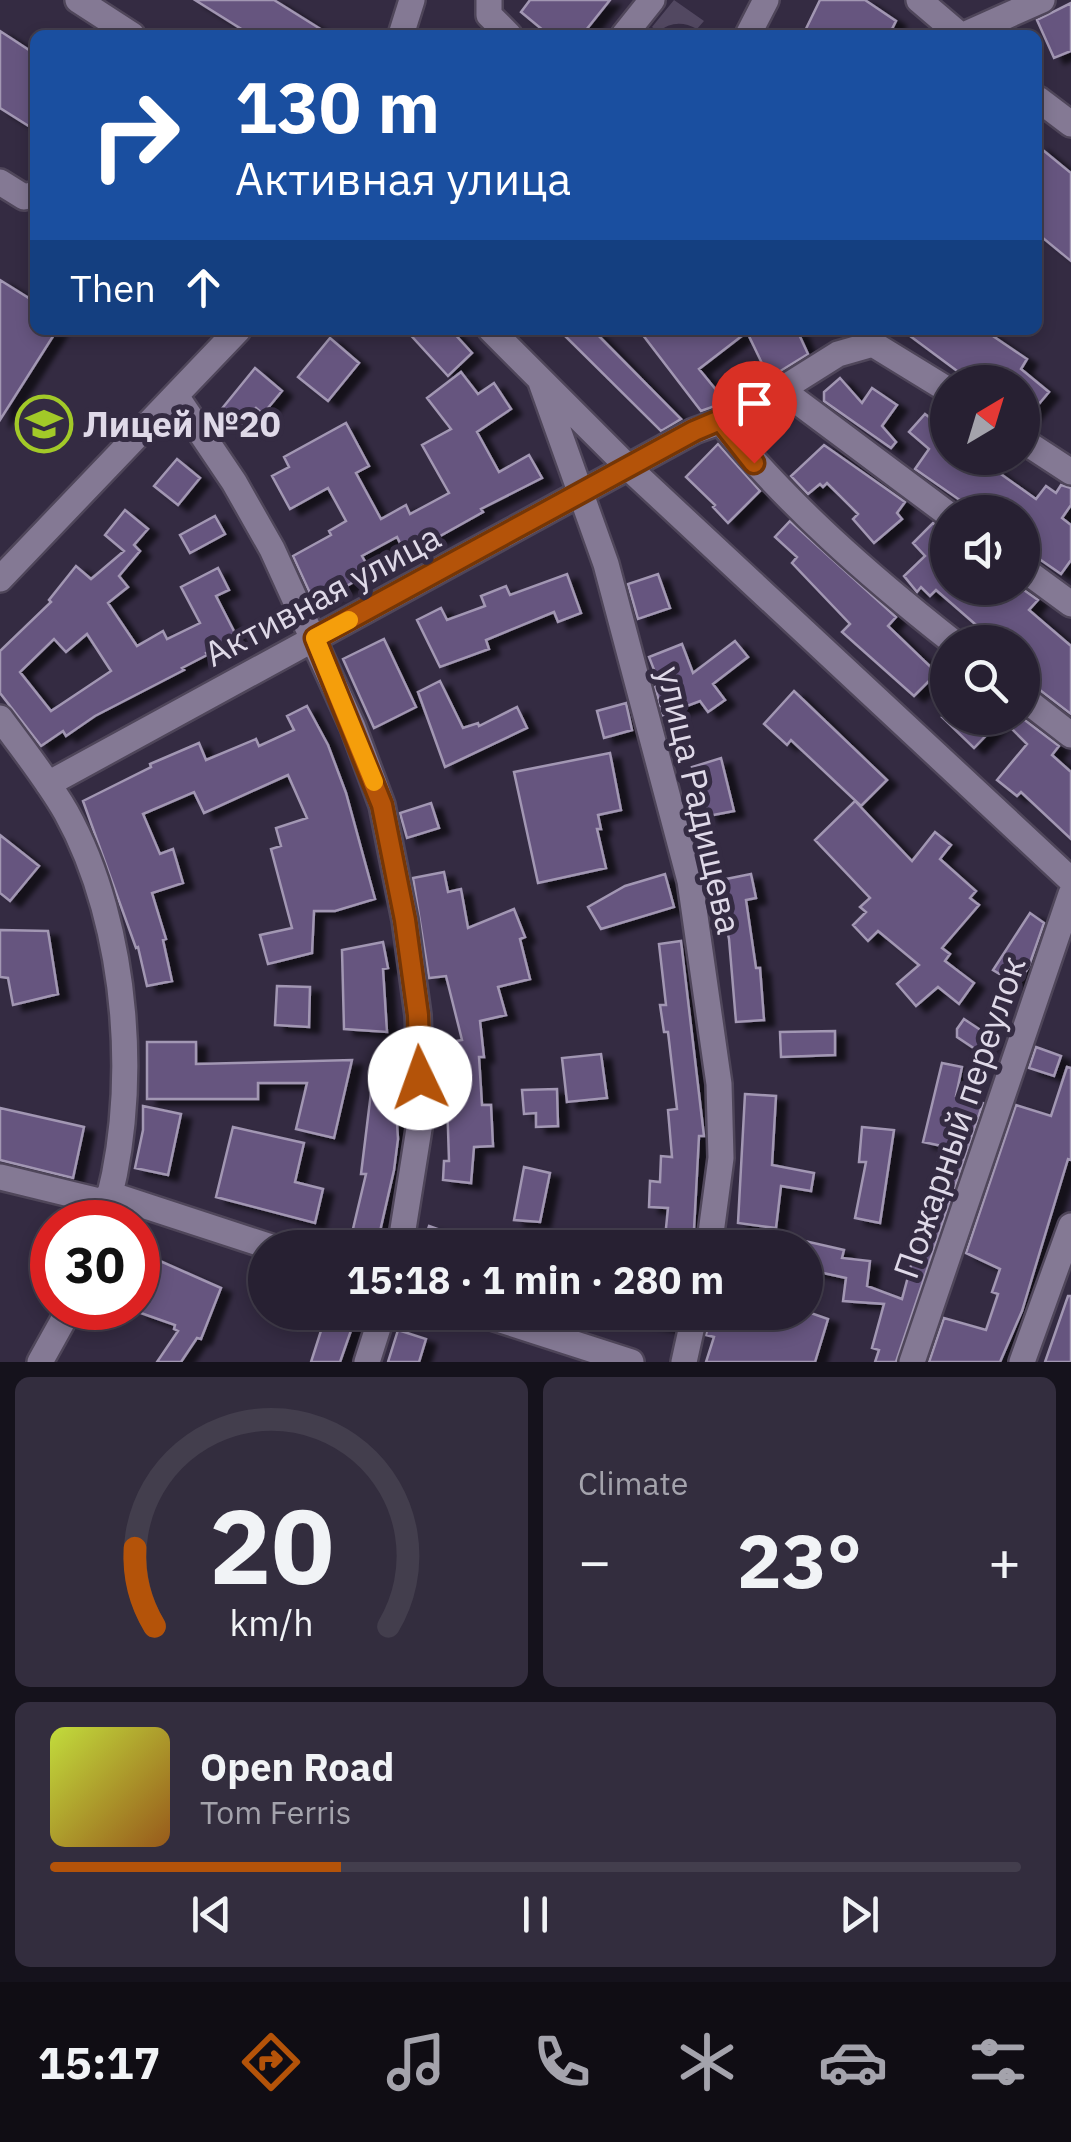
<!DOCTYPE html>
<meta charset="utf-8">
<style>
:root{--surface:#272032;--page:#332d3e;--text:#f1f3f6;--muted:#a4a3ac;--line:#433e4d;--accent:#b45309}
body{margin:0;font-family:"IBM Plex Sans",sans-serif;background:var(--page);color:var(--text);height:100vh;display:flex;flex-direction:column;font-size:38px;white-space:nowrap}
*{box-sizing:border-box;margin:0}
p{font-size:32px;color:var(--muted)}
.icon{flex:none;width:55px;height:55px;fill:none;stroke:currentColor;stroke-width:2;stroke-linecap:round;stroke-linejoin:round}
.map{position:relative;height:1362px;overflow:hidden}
.sheet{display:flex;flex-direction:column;gap:15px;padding:15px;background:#15121c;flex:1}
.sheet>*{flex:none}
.banner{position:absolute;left:30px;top:30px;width:1012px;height:305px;border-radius:15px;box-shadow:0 5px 15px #0003,0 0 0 2px var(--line);background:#1a4fa0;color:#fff;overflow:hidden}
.needle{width:65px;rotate:38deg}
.controls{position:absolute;left:930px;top:365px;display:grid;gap:20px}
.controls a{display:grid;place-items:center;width:110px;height:110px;border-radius:50%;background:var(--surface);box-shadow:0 5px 15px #0003,0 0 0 2px var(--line);font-size:50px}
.speed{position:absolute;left:30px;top:1200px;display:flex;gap:20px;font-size:50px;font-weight:700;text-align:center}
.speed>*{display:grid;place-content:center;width:130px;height:130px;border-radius:50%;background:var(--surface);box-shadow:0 5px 15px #0003,0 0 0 2px var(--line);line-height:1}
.speed .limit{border:15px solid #d22;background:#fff;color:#111}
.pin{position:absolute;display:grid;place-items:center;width:85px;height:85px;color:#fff;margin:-102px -42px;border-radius:50% 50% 50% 0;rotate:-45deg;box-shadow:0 0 10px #0007}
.pin .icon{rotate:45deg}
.me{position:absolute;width:110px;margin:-55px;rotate:357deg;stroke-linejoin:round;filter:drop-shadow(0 0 8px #0008)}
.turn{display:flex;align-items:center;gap:35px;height:210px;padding:0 40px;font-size:45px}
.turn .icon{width:130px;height:130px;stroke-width:2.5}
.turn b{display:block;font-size:70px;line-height:85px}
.then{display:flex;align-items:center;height:95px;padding:0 40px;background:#0003;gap:20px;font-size:38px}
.big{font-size:75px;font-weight:700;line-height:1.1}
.sheet .widget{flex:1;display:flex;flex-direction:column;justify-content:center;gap:15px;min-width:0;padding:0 35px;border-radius:15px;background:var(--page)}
.sheet .dial{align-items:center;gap:0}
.dial svg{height:260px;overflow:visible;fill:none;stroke:var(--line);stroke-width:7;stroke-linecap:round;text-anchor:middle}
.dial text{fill:var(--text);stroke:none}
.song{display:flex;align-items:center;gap:30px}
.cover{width:120px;height:120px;border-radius:15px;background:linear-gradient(135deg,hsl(70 70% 55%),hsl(30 70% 35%))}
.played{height:10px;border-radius:5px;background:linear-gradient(90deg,var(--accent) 30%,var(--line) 30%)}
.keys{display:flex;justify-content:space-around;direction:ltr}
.heat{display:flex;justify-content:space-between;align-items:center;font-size:55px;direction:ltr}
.sheet .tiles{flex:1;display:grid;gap:15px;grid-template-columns:1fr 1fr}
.widget:last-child{grid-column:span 2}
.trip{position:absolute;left:248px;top:1230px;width:575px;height:100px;border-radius:50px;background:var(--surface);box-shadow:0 5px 15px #0003,0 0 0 2px var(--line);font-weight:700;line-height:100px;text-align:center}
.dock{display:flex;height:160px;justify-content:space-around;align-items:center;background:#100d14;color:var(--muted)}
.dock .icon{width:70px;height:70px}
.dock .selected{color:var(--accent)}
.dock b{font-size:45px;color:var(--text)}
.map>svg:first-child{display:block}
</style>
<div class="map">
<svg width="1071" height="1362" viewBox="0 0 1071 1362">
<defs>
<filter id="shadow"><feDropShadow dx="10" dy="5.5" stdDeviation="2.5" flood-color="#0009"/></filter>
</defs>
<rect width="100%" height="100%" fill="#342b42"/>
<path fill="#524861" d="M674 0 704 21 697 29C683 21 670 22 658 32L652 27Z"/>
<path fill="#66547f" stroke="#a297b3" stroke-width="2.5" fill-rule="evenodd" filter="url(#shadow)" d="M195 0H274L330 35H251Z
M530 0H610L582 35H549L544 31 521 12Z
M820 0H865L896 21 889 35H803Z
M1071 3V51L1054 58 1037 20Z
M0 31 35 54V130L0 108Z
M1038 146 1071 173V261L1038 234Z
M0 280 35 302V330H57L0 420Z
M406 330H451L472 353 448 376Z
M559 330H593L681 419 661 431Z
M639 330H797L808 354 769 378 747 332 699 369 726 402 701 411Z
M902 330H984L1027 359 1021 369 1049 392 1022 424V382H972Z
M330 338 359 363 328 401 298 377Z
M255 368 282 391 263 414 256 408 240 427 220 411Z
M461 372 478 394 494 383 511 409 477 432 499 472 529 455 542 478 481 509 483 512 406 555 397 537 362 556 371 572 315 604 293 556 331 535 329 531 346 521 328 488 290 509 272 476 289 467 284 457 346 423 369 466 356 473 381 519 406 505 410 514 449 493 422 445 451 429 427 398Z
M840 378 862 403 872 388 897 405 882 426 896 442 891 448 824 401V392Z
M940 404 948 406V458H998L991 467 1036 499 1046 486 1056 493 1061 485 1071 488V505L1062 518 1071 525V560L1061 574 1022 547V512H977L915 469 929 449 909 432 925 414 929 417Z
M718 444 760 491 728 523 713 507 715 505 686 477Z
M824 445 905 502 897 513 902 519 874 543 853 519 858 514 827 483 823 487 820 484 808 494 791 476Z
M177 459 200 478 178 505 154 486Z
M125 510 148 529 134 545 140 551 119 576 128 587 108 603 137 646 163 631 167 639 200 623 181 587 218 568 229 590 216 596 237 637 206 653 207 655 182 668 184 670 95 716 66 736 63 731 41 746 0 693V651L51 602 49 600 76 566 91 579 124 551 105 535ZM87 634 111 671 51 711 20 672 54 639 66 652Z
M215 516 225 534 190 553 180 535Z
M790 521 896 617 888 626 937 673 914 696 842 632 850 624 792 563 797 557 775 537Z
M933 523 948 530V588H1021L1038 600 1029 610 1071 646V714L1032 684 1022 681V642H974L983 631 936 590 930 596 921 587 917 592 904 576 925 556 913 543Z
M567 574 581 613 558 622 554 612 486 640 489 649 440 667 417 620 441 608 447 620 485 606 481 596 506 586 510 595Z
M658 574 670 608 638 619 628 584Z
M384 639 416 707 374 728 343 659Z
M735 641 748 657 713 684 725 700 708 712 700 701 663 715 655 687 660 685 649 657 682 644 693 673Z
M440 681 463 728 478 723 479 726 517 707 527 728 445 767 418 692Z
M794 691 887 780 861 806 791 740 787 745 764 724Z
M626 703 632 730 604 738 597 711Z
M307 706 328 745 346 793 375 899 335 911H314L312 953 268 964 260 935 292 928 271 849 281 846 276 828 307 818 288 775 204 813 194 792 143 814 160 854 173 849 183 883 152 893 166 939 163 940 172 981 147 986 138 947 136 948 83 801 151 767 150 764 199 743 206 760 256 739 259 746 294 730 287 716Z
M943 718H1022L1059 746 1052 755 1071 772V839L1021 792 1017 796 997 780 1027 744 1002 719 974 748Z
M610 753 621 810 598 815 601 829H597L606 868 538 883 514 772Z
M721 758 734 811 708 816 702 790 699 791 692 767Z
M855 801 912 861 935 832 951 845 940 859 976 891 970 898 979 905 942 948 950 954 945 961 974 983 959 1004 938 987 916 1006 897 984 919 965 878 931 868 941 853 925 866 912 860 907 870 898 815 840Z
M431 803 439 828 407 838 400 813Z
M0 835 39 866 10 901 0 893Z
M444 872 448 892 461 889 468 928 514 909 525 937 520 939 530 979 498 987 506 1015 480 1021 484 1057H479L482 1105H491L493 1146 474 1147 471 1183 443 1180 444 1161H449L448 1129 446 1088H443L438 1044 462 1040 446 976 429 978 413 878Z
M665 874 674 907 601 929 588 907 625 886Z
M751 874 756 898 746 900 756 968H760L764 1020 736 1022 729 939 716 881Z
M1030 913 1044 923 1029 966 1018 985 993 970Z
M0 930 48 931 58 994 13 1005 8 978 0 977Z
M681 941 704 1136H699L693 1248H664L668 1208 649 1207 650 1181 660 1182 661 1156 672 1157 668 1110 677 1109 668 1032H664L660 1005H666L659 944Z
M383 942 388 968 383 969 387 1032 344 1029 342 950Z
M277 986 310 987 309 1027 275 1025Z
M964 1019 991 1037 981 1053 957 1037V1029Z
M835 1031V1055L781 1057 780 1032Z
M147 1042H196V1064L352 1060 334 1138 296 1129 307 1083H258V1099H147Z
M1036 1047 1061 1056 1054 1076 1029 1068Z
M601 1054 607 1098 567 1102 562 1058Z
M375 1060H393L398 1139 394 1170 378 1240 352 1233 366 1174H361Z
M942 1063 962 1067 956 1096 983 1103 896 1362H875L879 1350 872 1348 884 1304 843 1301 846 1278 805 1269V1241L844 1250 842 1258 870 1261 867 1286 902 1299 920 1232H917L942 1146 923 1142Z
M1067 1067 1071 1068V1160L1068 1159 1022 1311 1000 1362H929L944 1318 986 1330 998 1294 992 1292 1000 1269 966 1253 1016 1105 1051 1116Z
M557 1089 558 1126 536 1127V1113L524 1114 522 1090Z
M745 1094 776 1096 772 1165 814 1173 811 1191 781 1186 776 1228 738 1223Z
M143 1106 181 1114 168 1175 135 1168 143 1130Z
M0 1108 84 1127 73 1178 0 1160Z
M233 1127 304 1143 295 1182 323 1189 315 1223 216 1197Z
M862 1127 894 1130 880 1223 855 1218 866 1162H859Z
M524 1167 550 1173 540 1222 514 1220Z
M429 1226 482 1245 481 1248H422Z
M151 1257 221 1288 201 1339 197 1338 181 1362H157L178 1331 174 1329 175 1325 138 1312V1292Z
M1068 1296H1071V1362H1045Z
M327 1312 354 1322 340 1362H311Z
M642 1312H678L675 1328 641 1320Z
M711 1312 735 1318 736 1312H808L828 1319 815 1362H706L714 1337 706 1335Z
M398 1330 426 1339 419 1362H388Z"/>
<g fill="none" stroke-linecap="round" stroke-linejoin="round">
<g stroke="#4f465a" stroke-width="30">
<path id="minor" d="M78 0 132 35
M489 0V15L509 35
M919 0 960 35
M401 35 412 0
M624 35 652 0
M748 35 766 0
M964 35 1042 0
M1038 99 1071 124
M0 182 24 197 35 194
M491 330 630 469 1071 880
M541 382 606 564 690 881 719 1084 721 1158 709 1248
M782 390 948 514
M176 396 234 482 272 549 353 727 382 805 405 920 418 1015 422 1110 400 1248
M720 421C787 504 869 576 953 642
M1022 440 1071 472
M1022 568 1071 604
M0 579 238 330
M1022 697 1071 735
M0 718C23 749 47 779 66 812 129 925 142 1100 102 1222
M48 784 694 431 744 413 838 354 873 344 948 390
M0 1177 107 1203
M109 1194 274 1248
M476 1312 631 1362
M40 1362 70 1308
M367 1362 383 1312
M684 1362 695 1312
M912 1362 1071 894
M1022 1362 1071 1226"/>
</g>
<use href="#minor" stroke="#847994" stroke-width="25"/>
</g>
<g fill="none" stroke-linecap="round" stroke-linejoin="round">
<g stroke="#753606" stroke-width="25">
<path id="route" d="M420 1078 418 1015 405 920 382 805 315 638 694 431 720 420 754 463"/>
</g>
<use href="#route" stroke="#b45309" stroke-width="18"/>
<path stroke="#f59e0b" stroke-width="18" d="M349 620 315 638 374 782"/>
</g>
<defs>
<g id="school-ring" transform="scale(2.875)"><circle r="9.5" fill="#342b42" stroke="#a2c928" stroke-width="1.5"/><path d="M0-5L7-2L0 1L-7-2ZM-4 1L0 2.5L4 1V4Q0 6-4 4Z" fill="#a2c928"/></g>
</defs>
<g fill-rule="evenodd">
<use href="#school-ring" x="44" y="424"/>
</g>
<g text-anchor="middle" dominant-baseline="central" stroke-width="10" stroke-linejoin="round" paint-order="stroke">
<g font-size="35" font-weight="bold" fill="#dfd9e8" stroke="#342b42" text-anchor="start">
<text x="83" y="424">Лицей №20</text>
</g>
<g font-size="35" fill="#dfd9e8" stroke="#342b42">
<text transform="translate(322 595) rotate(-28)">Активная улица</text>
<text transform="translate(700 800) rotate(77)">улица Радищева</text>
<text transform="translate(959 1117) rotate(-71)">Пожарный переулок</text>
</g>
</g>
</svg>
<div class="controls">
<a><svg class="needle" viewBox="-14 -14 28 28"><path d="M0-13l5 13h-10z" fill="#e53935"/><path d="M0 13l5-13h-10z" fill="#a4a3ac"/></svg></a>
<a><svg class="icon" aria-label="sound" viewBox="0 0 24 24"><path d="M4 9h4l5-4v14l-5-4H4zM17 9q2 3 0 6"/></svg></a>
<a><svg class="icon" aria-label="search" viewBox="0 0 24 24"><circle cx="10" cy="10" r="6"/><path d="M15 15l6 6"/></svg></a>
</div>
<div class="speed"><div class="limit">30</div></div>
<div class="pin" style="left:754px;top:463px;background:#d93025"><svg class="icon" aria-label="arrive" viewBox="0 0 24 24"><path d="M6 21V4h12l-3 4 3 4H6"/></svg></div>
<svg class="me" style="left:420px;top:1078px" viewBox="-20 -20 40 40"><circle r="19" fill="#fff"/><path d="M0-13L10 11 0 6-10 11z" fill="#b45309"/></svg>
<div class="trip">15:18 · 1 min · 280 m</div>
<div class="banner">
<div class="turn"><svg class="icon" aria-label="right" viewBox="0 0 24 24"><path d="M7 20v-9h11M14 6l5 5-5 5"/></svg><div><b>130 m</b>Активная улица</div></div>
<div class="then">Then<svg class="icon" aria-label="ahead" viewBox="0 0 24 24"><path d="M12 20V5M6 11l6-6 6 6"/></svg></div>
</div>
</div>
<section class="sheet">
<div class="tiles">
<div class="widget dial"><svg viewBox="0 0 100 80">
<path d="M14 69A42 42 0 1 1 86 69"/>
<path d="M14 69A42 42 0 0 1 8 45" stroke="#b45309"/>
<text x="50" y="56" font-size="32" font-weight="700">20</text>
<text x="50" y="72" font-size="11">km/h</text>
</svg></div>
<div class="widget"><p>Climate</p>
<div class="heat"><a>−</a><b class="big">23°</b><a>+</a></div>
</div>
<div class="widget">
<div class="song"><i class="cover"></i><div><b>Open Road</b><p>Tom Ferris</p></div></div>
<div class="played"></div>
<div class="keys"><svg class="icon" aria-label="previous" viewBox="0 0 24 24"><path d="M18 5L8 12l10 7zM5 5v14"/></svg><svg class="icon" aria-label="pause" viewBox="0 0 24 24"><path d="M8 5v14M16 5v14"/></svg><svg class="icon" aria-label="next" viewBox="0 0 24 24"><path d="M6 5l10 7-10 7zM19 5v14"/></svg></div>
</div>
</div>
</section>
<nav class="dock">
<b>15:17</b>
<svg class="icon selected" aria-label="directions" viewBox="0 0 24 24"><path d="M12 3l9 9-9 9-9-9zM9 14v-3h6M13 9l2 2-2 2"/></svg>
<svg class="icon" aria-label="music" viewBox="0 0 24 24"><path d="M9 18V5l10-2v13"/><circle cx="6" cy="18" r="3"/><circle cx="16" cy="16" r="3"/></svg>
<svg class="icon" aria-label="phone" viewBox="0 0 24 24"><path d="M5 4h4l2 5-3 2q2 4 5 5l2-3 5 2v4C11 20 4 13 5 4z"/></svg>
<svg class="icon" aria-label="climate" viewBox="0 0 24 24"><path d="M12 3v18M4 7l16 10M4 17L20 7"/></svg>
<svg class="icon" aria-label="car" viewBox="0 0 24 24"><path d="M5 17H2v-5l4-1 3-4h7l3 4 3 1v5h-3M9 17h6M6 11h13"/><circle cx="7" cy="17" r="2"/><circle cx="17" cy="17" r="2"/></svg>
<svg class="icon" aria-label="filters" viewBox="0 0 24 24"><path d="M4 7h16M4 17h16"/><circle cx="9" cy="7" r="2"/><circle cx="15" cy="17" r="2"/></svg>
</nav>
